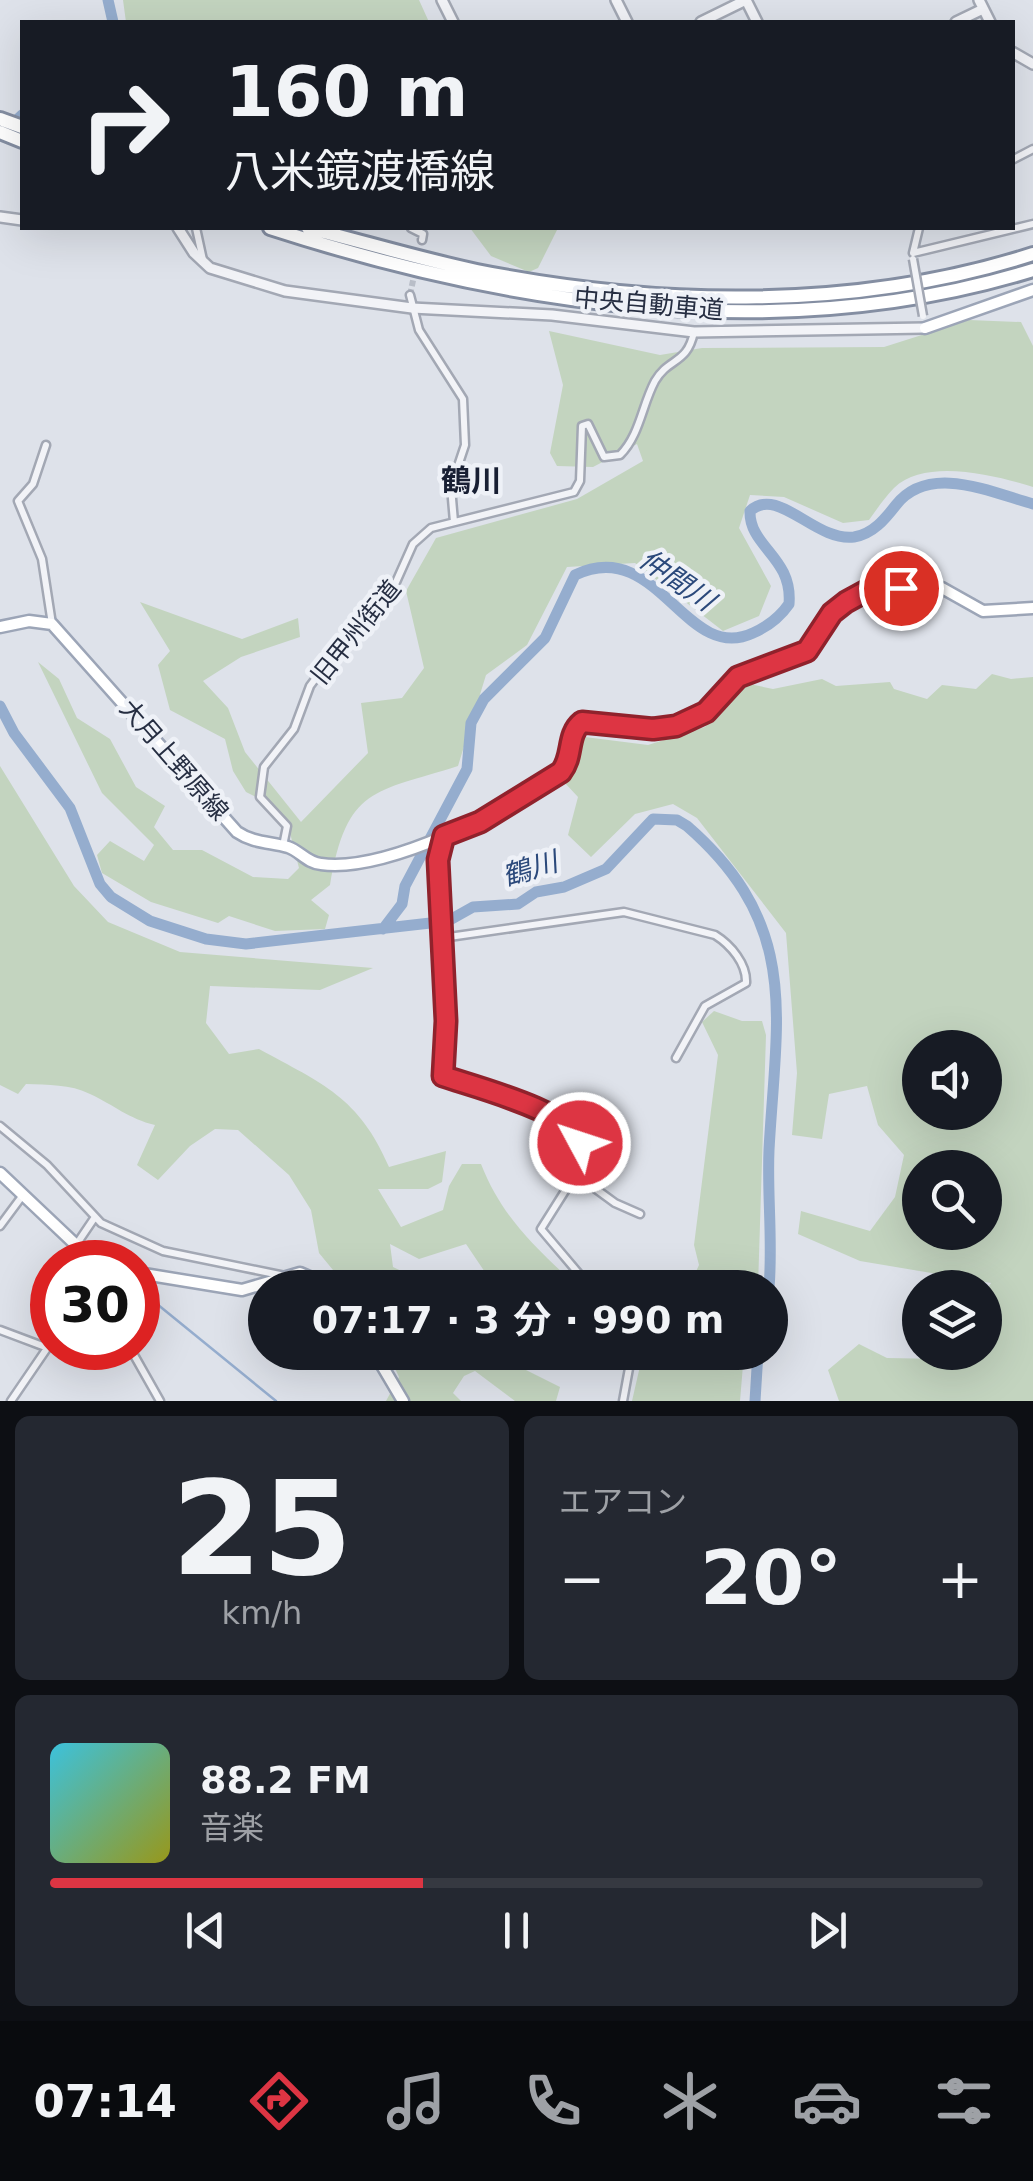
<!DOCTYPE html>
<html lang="ja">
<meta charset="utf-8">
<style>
:root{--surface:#171b24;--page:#242831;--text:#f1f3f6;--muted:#9ea1a6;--line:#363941;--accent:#dd3543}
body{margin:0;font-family:"DejaVu Sans","Noto Sans JP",sans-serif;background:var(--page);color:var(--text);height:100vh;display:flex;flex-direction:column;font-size:38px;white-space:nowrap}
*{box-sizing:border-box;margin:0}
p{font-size:32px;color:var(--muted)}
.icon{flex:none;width:55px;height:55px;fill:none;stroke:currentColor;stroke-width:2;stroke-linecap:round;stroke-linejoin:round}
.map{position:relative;height:1401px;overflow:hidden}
.drawer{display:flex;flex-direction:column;gap:15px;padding:15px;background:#0d0f14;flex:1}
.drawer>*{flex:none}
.guide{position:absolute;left:20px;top:20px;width:995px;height:210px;border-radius:0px;box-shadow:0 10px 40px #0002;background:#171b24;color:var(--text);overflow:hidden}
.tools{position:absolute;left:902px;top:1030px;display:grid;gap:20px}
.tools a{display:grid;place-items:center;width:100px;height:100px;border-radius:50%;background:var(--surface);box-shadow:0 10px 40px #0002;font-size:50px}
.speed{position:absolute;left:30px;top:1240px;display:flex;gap:20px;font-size:50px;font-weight:700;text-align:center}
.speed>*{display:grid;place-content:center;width:130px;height:130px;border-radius:50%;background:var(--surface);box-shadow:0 10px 40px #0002;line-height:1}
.speed .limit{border:15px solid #d22;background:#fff;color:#111}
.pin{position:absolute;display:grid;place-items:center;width:85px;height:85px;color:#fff;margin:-42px;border:5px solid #fff;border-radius:50%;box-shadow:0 2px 10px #0007}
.me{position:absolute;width:110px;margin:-55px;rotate:310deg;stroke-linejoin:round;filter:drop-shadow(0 0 8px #0008)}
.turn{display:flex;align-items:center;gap:35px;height:210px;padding:0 40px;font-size:45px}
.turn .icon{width:130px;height:130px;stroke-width:2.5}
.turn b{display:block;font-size:70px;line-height:85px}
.big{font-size:75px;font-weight:700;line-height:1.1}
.drawer .card{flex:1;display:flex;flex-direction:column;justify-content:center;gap:15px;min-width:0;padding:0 35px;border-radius:15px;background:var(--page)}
.drawer .dial{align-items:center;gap:0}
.dial b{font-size:130px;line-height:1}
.song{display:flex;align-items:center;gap:30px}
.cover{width:120px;height:120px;border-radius:15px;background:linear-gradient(135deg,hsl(190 70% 55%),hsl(60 70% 35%))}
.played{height:10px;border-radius:5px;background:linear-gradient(90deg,var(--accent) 40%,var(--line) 40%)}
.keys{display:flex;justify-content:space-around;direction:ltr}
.heat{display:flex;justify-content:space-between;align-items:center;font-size:55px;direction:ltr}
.drawer .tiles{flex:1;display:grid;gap:15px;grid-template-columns:1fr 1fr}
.card:last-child{grid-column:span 2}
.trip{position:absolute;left:248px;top:1270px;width:540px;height:100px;border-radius:50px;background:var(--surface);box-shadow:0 10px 40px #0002;font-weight:700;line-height:100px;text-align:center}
.tab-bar{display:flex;height:160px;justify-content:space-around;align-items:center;background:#090b0e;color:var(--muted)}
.tab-bar .icon{width:70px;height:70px}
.tab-bar .active{color:var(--accent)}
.tab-bar b{font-size:45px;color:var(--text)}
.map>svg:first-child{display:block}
</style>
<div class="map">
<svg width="1033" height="1401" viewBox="0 0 1033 1401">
<rect width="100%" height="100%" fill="#dee2ea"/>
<path fill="#c3d4bf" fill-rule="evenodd" d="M123 0H419L429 22H126Z
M470 228H558L538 268 529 272 491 256Z
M969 320 1021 322 1033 346V487C997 476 926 457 894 488 885 497 877 509 869 520L843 523 784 497 750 495 739 528 771 586 759 616 723 631 635 563 567 567 527 645 486 675 458 766C374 793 347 786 330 885L311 900 329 915 325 929 275 931 229 916 218 923 151 902 102 873 97 855 110 841 144 861 154 845 102 793 38 662 59 679 77 718 110 739 136 787 165 806 154 827 173 850H202L253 877 288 879 299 868 289 829 270 804 246 792 233 771 225 739 170 710 158 665 170 651 140 602 242 639 298 618 300 637 241 657 203 681 228 708 245 752 301 822 368 753 361 703 402 698 424 668 406 591 436 538 577 499 643 461 637 444 593 467 557 466 550 453 563 385 549 331 660 355 702 348 884 347Z
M992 674 1011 679 1033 677V1401H839L828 1370 859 1344 887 1358 941 1359 946 1353 985 1352V1293L991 1283 860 1261 798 1234 801 1211 870 1231 895 1197 904 1155 878 1125 867 1086 829 1094 822 1139 792 1135 797 1073 786 933 697 818 673 804 635 814 591 857 568 835 578 797 564 782 577 736 648 745 705 727 745 683 773 689 822 679 836 686 890 682 894 689 927 699 942 685 976 689ZM920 1048H985V1112H920ZM920 1168H985V1232H920Z
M0 766 74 886 108 922 180 952 373 968 320 990 210 986 206 1023 229 1054 259 1049C323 1084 359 1097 389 1167L446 1151 442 1182 428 1189H378L401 1227 443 1210 449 1186 462 1164H481C500 1212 527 1239 564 1274L553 1287H495L466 1244 419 1259 390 1244 393 1267 435 1287H347L319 1253 311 1210 289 1175 238 1130 215 1129 190 1146 158 1180 137 1165 155 1125C129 1119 114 1105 90 1094 70 1084 48 1085 26 1084L18 1094 0 1085Z
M714 1011 742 1021H762L766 1035 758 1287H689L699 1265 694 1245 718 1055 702 1022Z
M388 1353H492L560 1387 556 1401H515L475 1371 464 1376 453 1393 461 1401H386L399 1377Z
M643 1353H744L740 1401H632Z"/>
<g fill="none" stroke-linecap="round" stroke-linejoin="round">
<path stroke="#95adce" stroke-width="2.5" d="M141 1291 276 1401"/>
<path stroke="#95adce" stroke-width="11" d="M108 0 113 22
M7 129 22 115
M0 706 14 733 70 808 100 884 111 897 150 921 206 939 246 944 448 921 473 907 518 904 536 892 564 887 606 869 653 819 677 820 687 826C802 926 776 1018 769 1150 767 1196 773 1241 769 1288
M383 929 402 904 405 886 467 769 471 723 484 699 545 638 575 575C658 535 685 665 753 633 769 626 780 617 789 604 793 557 749 547 750 511 778 485 815 542 854 537 873 534 885 519 896 505 929 463 990 492 1033 504
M755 1401 758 1352"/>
<path stroke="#b9bec8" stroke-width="6" stroke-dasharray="6 3" stroke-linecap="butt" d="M410 295 415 271"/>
<g stroke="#a3a8b4" stroke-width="11">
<path id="minor" d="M1012 160 1033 149
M196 228 203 260
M411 228 423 234 422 240
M913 253 1033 224
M913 253 919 228
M410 295 419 330 463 399 465 445 451 487 454 522
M46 445 33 484 18 501 42 559 52 624
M444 836 438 860 446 1021 443 1076 537 1109 579 1135 570 1183 541 1229 591 1288
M283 846 287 826 260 797 264 767 294 729 310 686 342 643 388 600 413 544 431 528 574 492 580 481 582 426 588 424 604 457 620 455C640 435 642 405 655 381 669 357 687 365 694 332
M442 938 624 912 715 935C731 945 747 964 746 983L705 1006 676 1058
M0 1126 47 1165 101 1223 163 1251 285 1276
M574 1173 615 1203 640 1214
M0 1226 23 1195
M76 1245 95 1217
M66 1262 77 1250
M52 1283 40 1304 52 1318
M0 1330 48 1348
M130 1348 160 1401
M11 1401 52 1341
M623 1401 632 1352"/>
</g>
<g stroke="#a3a8b4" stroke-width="14">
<path id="tertiary" d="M442 0 453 22
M616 0 627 22
M746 0 757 22
M979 0 990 22
M701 22 746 0
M956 22 983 9
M1012 52 1033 64
M0 217 22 220
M178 228 194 253 210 268 285 291 412 308 552 315 694 332 925 328"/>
</g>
<g stroke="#9ca5b7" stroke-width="15">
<path id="primary" d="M925 328 1033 290
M0 627 29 621 52 624 237 832C253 843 270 842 288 847 300 851 307 863 321 864 385 873 510 810 561 772 574 756 566 735 582 722L664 729 688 721 714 705 738 677 807 651 832 613 868 590 942 588 983 611 1033 608
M0 1173 94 1262
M138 1273 242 1290 300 1273 335 1288
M374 1352 403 1401"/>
</g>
<g stroke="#848ea2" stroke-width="18">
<path id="motorway" d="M0 119 22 127
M0 132 22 141
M270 228C514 307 783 347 1033 270
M308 228C364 242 420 259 477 271 657 307 857 311 1033 254"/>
</g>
<use href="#minor" stroke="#f2f3f7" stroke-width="6"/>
<use href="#tertiary" stroke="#f2f3f7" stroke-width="9"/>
<use href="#primary" stroke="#fff" stroke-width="10"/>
<use href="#motorway" stroke="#fff" stroke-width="12"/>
<g stroke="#a3a8b4" stroke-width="11" stroke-linecap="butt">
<path id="minor-bridge" d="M913 259 923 316"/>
</g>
<use href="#minor-bridge" stroke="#f2f3f7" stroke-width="6"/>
</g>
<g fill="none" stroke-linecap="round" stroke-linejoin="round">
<g stroke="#90222c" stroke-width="25">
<path id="route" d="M580 1143C575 1112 471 1086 443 1076L446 1021 438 860 444 836 480 822 561 772C574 756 566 735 582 722L653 729 676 726 706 712 738 677 807 651 832 613 846 602 868 590 901 588"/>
</g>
<use href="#route" stroke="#dd3543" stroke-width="18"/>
</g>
<g text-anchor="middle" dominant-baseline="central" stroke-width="9" stroke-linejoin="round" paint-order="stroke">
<g font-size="25" fill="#262e42" stroke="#eef1f7">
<text transform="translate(649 304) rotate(5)">中央自動車道</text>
<text transform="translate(356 632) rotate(-51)">旧甲州街道</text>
<text transform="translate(174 760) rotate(49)">大月上野原線</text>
</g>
<g font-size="28" font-style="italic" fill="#2b497b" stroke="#eef1f7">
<text transform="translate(677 580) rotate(35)">仲間川</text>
<text transform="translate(530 869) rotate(-17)">鶴川</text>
</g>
<g font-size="30" font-weight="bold" fill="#181f33" stroke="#eef1f7">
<text x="471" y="480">鶴川</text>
</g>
</g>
</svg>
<div class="tools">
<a><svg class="icon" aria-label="sound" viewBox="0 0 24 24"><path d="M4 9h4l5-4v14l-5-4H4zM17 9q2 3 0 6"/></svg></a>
<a><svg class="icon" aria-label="search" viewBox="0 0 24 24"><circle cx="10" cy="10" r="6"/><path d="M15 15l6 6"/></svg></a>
<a><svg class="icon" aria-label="layers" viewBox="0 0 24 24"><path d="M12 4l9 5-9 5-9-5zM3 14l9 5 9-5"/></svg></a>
</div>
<div class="speed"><div class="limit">30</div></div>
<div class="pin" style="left:901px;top:588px;background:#d93025"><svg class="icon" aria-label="arrive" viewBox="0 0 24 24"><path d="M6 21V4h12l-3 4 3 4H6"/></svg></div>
<svg class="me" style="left:580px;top:1143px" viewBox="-20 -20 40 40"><circle r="17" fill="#dd3543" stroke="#fff" stroke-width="3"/><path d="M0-11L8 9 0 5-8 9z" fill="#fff"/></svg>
<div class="trip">07:17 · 3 分 · 990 m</div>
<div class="guide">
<div class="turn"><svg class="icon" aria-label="right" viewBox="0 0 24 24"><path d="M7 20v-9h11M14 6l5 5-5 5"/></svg><div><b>160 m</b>八米鏡渡橋線</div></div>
</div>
</div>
<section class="drawer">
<div class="tiles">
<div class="card dial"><b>25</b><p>km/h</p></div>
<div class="card"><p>エアコン</p>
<div class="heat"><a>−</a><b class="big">20°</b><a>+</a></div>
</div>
<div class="card">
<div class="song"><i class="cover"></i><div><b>88.2 FM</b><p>音楽</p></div></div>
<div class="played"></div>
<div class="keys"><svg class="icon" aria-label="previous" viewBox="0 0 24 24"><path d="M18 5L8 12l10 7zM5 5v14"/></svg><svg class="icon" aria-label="pause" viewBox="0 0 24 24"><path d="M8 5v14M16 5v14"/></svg><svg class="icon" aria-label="next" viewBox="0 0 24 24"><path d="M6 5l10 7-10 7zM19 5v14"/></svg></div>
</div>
</div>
</section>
<nav class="tab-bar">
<b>07:14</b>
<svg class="icon active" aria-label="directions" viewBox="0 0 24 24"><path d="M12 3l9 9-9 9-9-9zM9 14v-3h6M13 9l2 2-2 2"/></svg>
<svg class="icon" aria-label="music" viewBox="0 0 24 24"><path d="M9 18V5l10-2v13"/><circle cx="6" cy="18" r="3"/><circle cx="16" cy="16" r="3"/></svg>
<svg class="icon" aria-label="phone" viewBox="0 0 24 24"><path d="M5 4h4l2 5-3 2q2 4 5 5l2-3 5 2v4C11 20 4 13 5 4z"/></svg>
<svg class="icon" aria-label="climate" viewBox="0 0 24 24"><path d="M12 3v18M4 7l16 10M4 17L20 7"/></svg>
<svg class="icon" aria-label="car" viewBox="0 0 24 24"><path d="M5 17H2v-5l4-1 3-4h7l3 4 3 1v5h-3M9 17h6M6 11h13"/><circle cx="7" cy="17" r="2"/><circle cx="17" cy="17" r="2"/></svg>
<svg class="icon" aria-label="filters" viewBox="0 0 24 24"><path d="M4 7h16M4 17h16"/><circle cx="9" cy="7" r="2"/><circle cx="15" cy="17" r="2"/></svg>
</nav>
